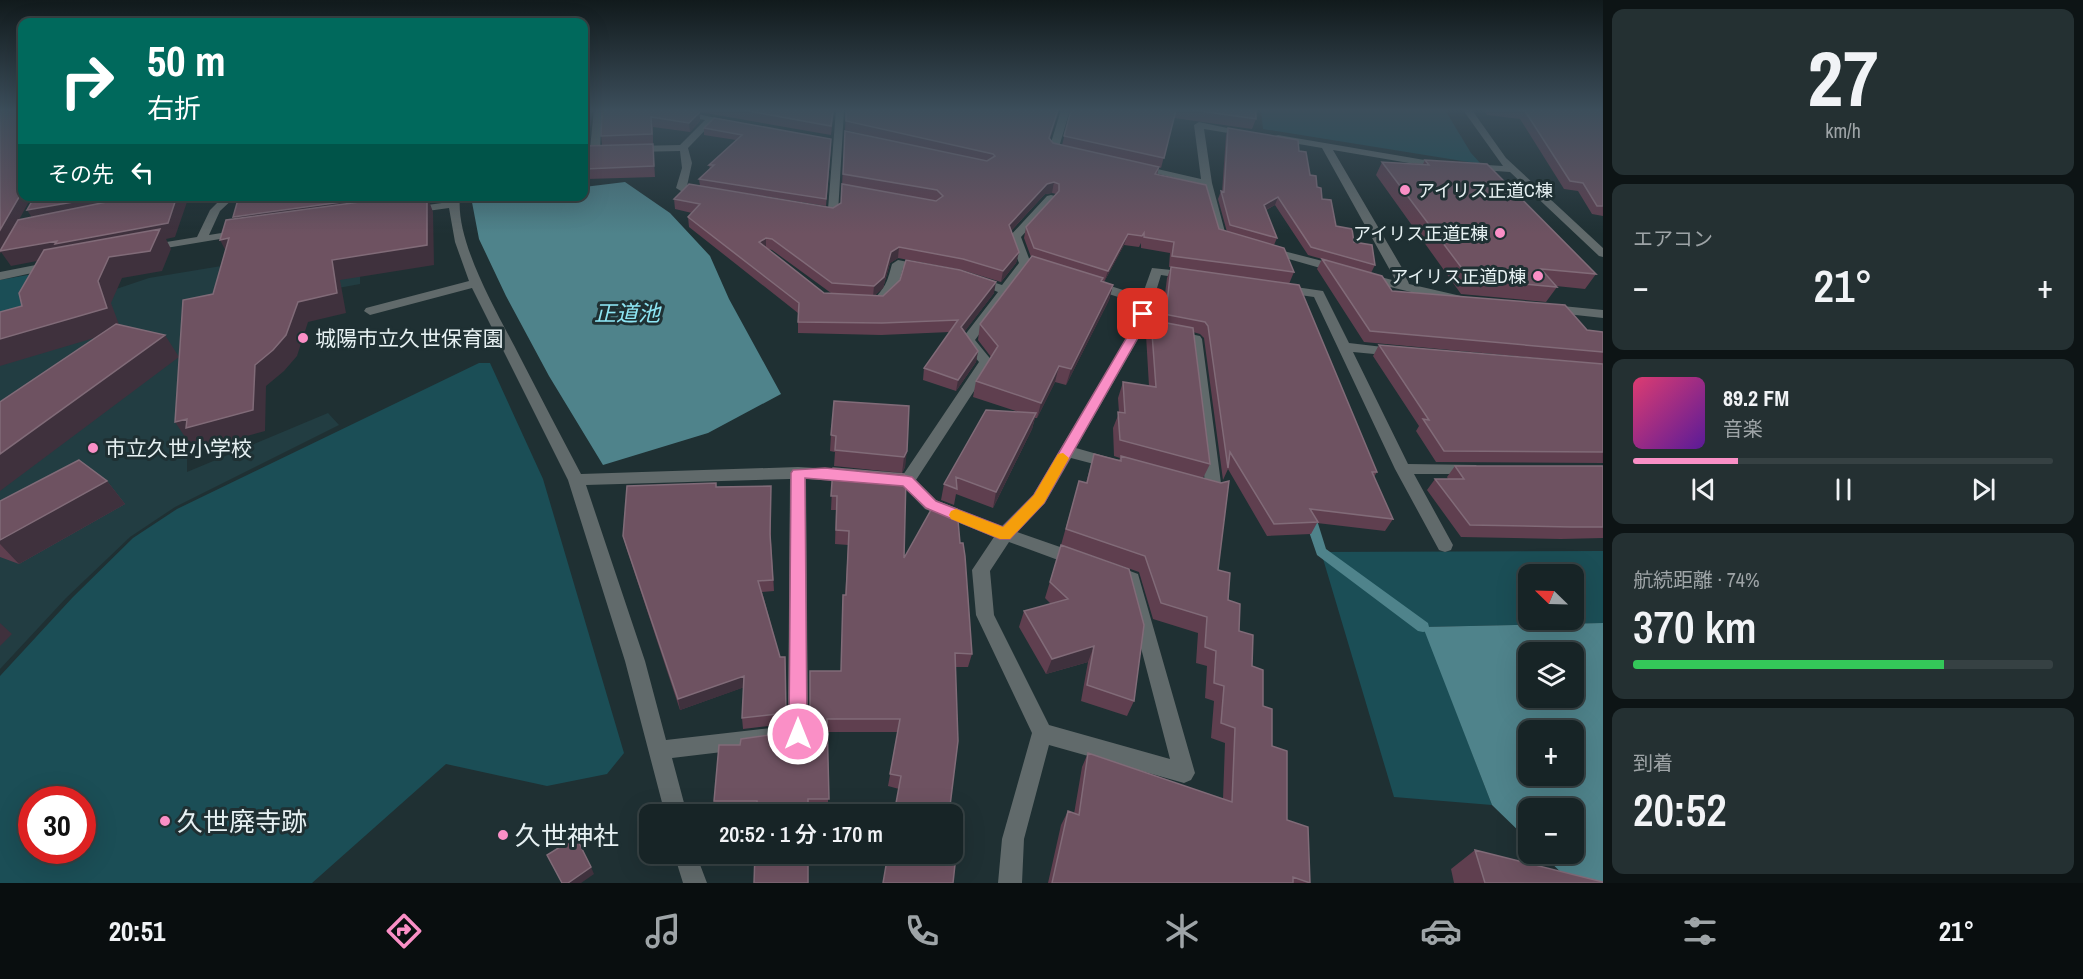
<!DOCTYPE html>
<html lang="ja">
<meta charset="utf-8">
<style>
:root{--surface:#172426;--page:#243032;--text:#f1f3f6;--muted:#9ea4a7;--line:#364143;--accent:#fa8fc6}
body{margin:0;font-family:"Archivo Narrow","Noto Sans JP",sans-serif;background:var(--page);color:var(--text);height:100vh;display:flex;flex-direction:column;font-size:22px;white-space:nowrap}
*{box-sizing:border-box;margin:0}
p{font-size:20px;color:var(--muted)}
.icon{flex:none;width:33px;height:33px;fill:none;stroke:currentColor;stroke-width:2;stroke-linecap:round;stroke-linejoin:round}
.map{position:relative;flex:1;overflow:hidden}
.details{display:flex;flex-direction:column;gap:9px;padding:9px;background:#0d1415;width:480px}
.details>*{flex:none}
.guide{position:absolute;left:18px;top:18px;width:570px;height:183px;border-radius:12px;box-shadow:0 6px 24px #0002,0 0 0 2px var(--line);background:#00695c;color:#fff;overflow:hidden}
.needle{width:39px;rotate:293deg}
.tools{position:absolute;left:1518px;top:564px;display:grid;gap:12px}
.tools a{display:grid;place-items:center;width:66px;height:66px;border-radius:12px;background:var(--surface);box-shadow:0 6px 24px #0002,0 0 0 2px var(--line);font-size:30px}
.speed{position:absolute;left:18px;top:786px;display:flex;gap:12px;font-size:30px;font-weight:700;text-align:center}
.speed>*{display:grid;place-content:center;width:78px;height:78px;border-radius:50%;background:var(--surface);box-shadow:0 6px 24px #0002,0 0 0 2px var(--line);line-height:1}
.speed .limit{border:9px solid #d22;background:#fff;color:#111}
.pin{position:absolute;display:grid;place-items:center;width:51px;height:51px;color:#fff;margin:-26px;border-radius:12px;box-shadow:0 3px 9px #0006}
.me{position:absolute;width:66px;margin:-33px;rotate:0deg;stroke-linejoin:round;filter:drop-shadow(0 0 4px #0008)}
.turn{display:flex;align-items:center;gap:21px;height:126px;padding:0 30px;font-size:27px}
.turn .icon{width:78px;height:78px;stroke-width:2.5}
.turn b{display:block;font-size:42px;line-height:51px}
.then{display:flex;align-items:center;height:57px;padding:0 30px;background:#0003;gap:12px;font-size:22px}
.big{font-size:45px;font-weight:600;line-height:1.1}
.details .card{flex:1;display:flex;flex-direction:column;justify-content:center;gap:9px;min-width:0;padding:0 21px;border-radius:12px;background:var(--page)}
.details .dial{align-items:center;gap:0}
.dial b{font-size:78px;line-height:1}
.song{display:flex;align-items:center;gap:18px}
.cover{width:72px;height:72px;border-radius:9px;background:linear-gradient(135deg,hsl(340 70% 55%),hsl(270 70% 35%))}
.played{height:6px;border-radius:3px;background:linear-gradient(90deg,var(--accent) 25%,var(--line) 25%)}
.keys{display:flex;justify-content:space-around;direction:ltr}
.heat{display:flex;justify-content:space-between;align-items:center;font-size:33px;direction:ltr}
.charge{height:9px;border-radius:4px;background:linear-gradient(90deg,#34c759 74%,var(--line) 0)}
.trip{position:absolute;left:639px;top:804px;width:324px;height:60px;border-radius:12px;background:var(--surface);box-shadow:0 6px 24px #0002,0 0 0 2px var(--line);font-weight:600;line-height:60px;text-align:center}
.dock{display:flex;height:96px;justify-content:space-around;align-items:center;background:#090e0f;color:var(--muted)}
.dock .icon{width:42px;height:42px}
.dock .selected{color:var(--accent)}
.dock b{font-size:27px;color:var(--text)}
main{display:flex;flex:1;min-height:0}
.map>svg:first-child{display:block}
</style>
<main>
<div class="map">
<svg width="1603" height="883" viewBox="0 0 1603 883">
<rect width="100%" height="100%" fill="#1f3033"/>
<path fill="#223d42" d="M360 243V284L187 316V472L328 413 339 425 175 507 130 537 66 598 0 669V328L149 278Z"/>
<path fill="#1b4e56" fill-rule="evenodd" d="M1261 110H1445L1471 153 1481 164 1263 129Z
M44 272 26 314 0 322V280Z
M479 363H490L543 479 624 753 607 774 547 786 446 764 312 883H0V676L73 597 133 538 177 509ZM32 800H82V850H32Z
M1603 551V623L1424 627 1492 805 1394 797 1321 552ZM1528 574H1574V620H1528Z"/>
<path fill="#4f838b" fill-rule="evenodd" d="M625 182 670 213 710 256 729 299 781 394 708 433 603 465 549 376 506 296 479 239 471 197 584 196V187Z
M1603 623V883H1572L1542 854H1574V808H1528V840L1492 805 1423 627ZM1528 652H1574V698H1528ZM1528 730H1574V776H1528Z"/>
<g fill="none" stroke-linecap="round" stroke-linejoin="round">
<path fill="#4f838b" fill-rule="evenodd" d="M1310 513 1314 514 1316 517 1326 549 1428 623 1429 627 1428 631 1423 632 1418 631 1317 555 1304 517 1306 514Z"/>
<path fill="#616a6b" fill-rule="evenodd" d="M594 110H602L600 151 595 154H584V148H590Z
M680 110 738 123 733 126 713 122 688 148 692 163 687 186 707 189V193L681 191 676 188 682 168 680 151 634 152 629 149 634 146 680 145 705 120 677 115 676 113Z
M836 110H844L838 213 833 216 813 210 818 207 828 209Z
M1061 110H1070L1059 147 1070 150 1072 152 1067 155 1049 149Z
M1463 110H1472L1506 158 1603 248V257L1599 256 1510 172 1467 169V165L1471 164 1503 166Z
M1199 122 1251 133 1246 136 1204 129 1212 183 1225 232 1219 235 1213 232 1202 185 1135 168 1140 165 1201 179 1194 125Z
M1278 135 1448 164V168L1444 169 1333 150 1405 273 1409 284 1461 296 1463 299 1461 302 1457 303 1365 281V275L1369 274 1396 281 1322 148 1275 140V136Z
M1051 195 1055 196V200L1021 237 1030 261 1040 266 1034 270 1028 268 975 340 993 362 916 480 937 501 1002 526 1033 495 1133 327 1140 304 1090 288V282H1098L1142 296 1152 268 1191 272V278L1187 279 1161 275 1145 327 1076 448 1118 460 1121 464 1118 468 1113 469 1071 458 1045 503 1017 532 1083 555 1086 560 1083 565 1077 567 1009 542 990 571 994 615 1049 725 1170 759 1124 583 1108 577 1105 572 1108 567 1114 565 1138 574 1195 773 1191 780 1184 783 1049 745 1024 839 1022 883H998L1002 839 1032 733 976 615 972 570 994 537 925 509 903 486 881 483 879 479 881 475H903L979 362 961 340 998 292 971 281 977 277 1002 285 1019 263 1009 237 1047 196Z
M184 196H206L168 206 163 203Z
M224 196H236L220 211 209 235 240 230 244 231V235L148 251 142 248 148 245 197 237 210 210Z
M450 196H460C455 244 500 317 521 359 541 398 561 436 581 474L798 467 851 470 857 472 859 476 857 480 851 482 806 479 808 734 805 741 798 743 672 758 687 814H665L625 661 568 480 472 288 370 315 364 311 366 308 469 281 455 242 449 208 413 213 408 210 413 207 449 202ZM790 479 788 726 666 740 645 661 586 485Z
M1268 247 1342 266 1344 269 1338 273 1264 252 1262 250Z
M898 260 928 266 930 269 924 273 903 268 897 290 882 305H874L872 302C886 285 886 286 892 264Z
M51 262 57 266 55 268 0 280V272Z
M1282 285 1323 291 1349 343 1400 349 1402 352 1395 356 1353 352 1408 464 1476 465 1479 469 1476 473 1471 474H1414L1453 545 1451 550 1445 552 1439 550 1395 469 1314 297 1278 292 1276 289Z
M1552 305 1603 310V318L1548 312 1546 309Z
M1175 331 1200 336 1202 339 1222 491 1220 495 1214 497 1199 493 1197 489 1199 485 1205 483 1189 342 1170 338 1168 335 1170 332Z
M674 854H696L707 883H683Z"/>
</g>
<path fill="#5f3f4f" fill-rule="evenodd" d="M584 110H592L588 146 602 145 601 136 602 110H834L831 135 700 112V121L690 132 653 127V144L630 145 653 144 655 177 587 179 586 172H584Z
M846 110H1059L1050 139 1053 143 1062 145 1071 110H1256V119L1252 129 1174 118 1161 168 1159 167 1157 175 1219 229 1227 232 1218 199 1221 191 1222 192 1226 135 1228 128 1299 151 1336 226 1354 242 1375 265 1371 273 1308 255 1275 205 1266 210 1277 238 1274 245 1294 272 1289 284 1169 267 1170 253 1141 248V243L1139 247 1124 245 1104 282 1102 281V282L1113 285 1109 300 1066 385 1055 382 1037 418H1035L1032 429 993 508 956 494 954 505 941 500 944 484 1019 412 973 397 976 381 991 357 978 340 980 324 1031 257 1024 238 1026 227 1056 194 1052 193 1045 194 1011 231 1019 252 1016 263 1001 282 962 270 898 258 890 263 883 288 874 296 994 293 964 332 978 351 976 362 956 391 923 380 924 368 950 332 881 335 798 333V313L689 227 688 217 692 213 675 209 674 199 833 208 841 203 845 131 889 140 845 130ZM768 249 772 250 831 293H824Z
M1484 110H1603V216L1592 214 1578 191 1564 189 1520 119 1487 115Z
M704 128 831 146 826 206 700 186 699 179 710 169 709 165 736 140 704 135Z
M1425 160 1596 274 1585 289 1556 286 1557 287 1546 302 1461 294 1376 175 1382 162 1423 164Z
M1322 259 1392 291 1587 330 1603 332V364L1364 342 1317 269Z
M1171 267 1377 472 1374 477 1393 519 1385 531 1317 523 1311 534 1267 536 1228 469 1223 480 1204 338 1200 334 1193 332 1210 464 1203 478 1218 570 1252 666 1263 706 1287 820 1310 883H1048L1061 825 1068 811 1074 814 1082 767 1088 753 1223 799 1225 743 1211 738 1214 701 1205 698 1207 666 1196 663 1198 633 1153 619 1139 572 1061 545 1079 481 1086 483 1094 454 1119 460 1120 458 1114 456 1113 428 1119 413 1118 398 1123 382 1149 386 1146 335 1156 300 1164 302 1167 278Z
M1379 345 1603 364V463L1436 462 1416 431 1419 426 1373 356Z
M909 406 905 467 902 473 834 466 835 452 830 451 831 435Z
M1455 466H1603V538L1561 539 1461 537 1427 490 1435 479H1448L1447 477Z
M833 468 904 558 960 543 972 654 968 667H956L950 806 953 883 899 789 888 786 898 732H828V812L716 813 714 801 740 745 806 730 841 671 848 545 835 544 836 510H831Z
M107 481 125 504 19 564 0 557V501Z
M716 487 771 498V541L774 591 762 592 780 657H785L786 724 743 729 742 718 744 687 680 710 626 547 623 536Z
M1061 545 1134 701 1127 716 1081 701 1088 662 1046 674 1019 627 1024 611 1051 604 1045 598Z
M1475 850 1603 883H1454L1451 869Z"/>
<path fill="#3f313d" d="M589 110H592L588 146H584V136Z
M1058 110H1059L1047 148 1049 138Z
M700 112V121L690 132 689 123Z
M1054 182 1052 193 1045 194 1007 235 1009 225 1047 184Z
M22 192V196H32L2 251 177 196H184L187 202 175 237 166 239 171 249 162 271 122 278 111 303 121 330 0 366V339L63 256 11 266 1 252 0 254V230Z
M108 196H174L34 221 27 210Z
M386 196H433V201H429L433 212 434 265 340 280 346 313 308 322 297 356 284 371 266 386 265 431 200 449 195 442 189 443 175 422 238 228 233 217Z
M1278 197 1275 205 1261 212 1264 205Z
M1128 234 1124 245 1104 282 1108 271Z
M229 238 230 259 220 240Z
M766 238V249L759 242Z
M899 247 898 258 890 263 883 288 873 297 874 286 891 252Z
M1019 252 1016 263 1001 282 1003 271Z
M996 282 994 293 959 339 961 327Z
M1113 285 1109 300 1066 385 1071 369Z
M165 335 179 357 0 491V454Z
M978 351 976 362 956 391 958 380Z
M1059 366 1055 382 1037 418 1041 403Z
M1036 413 1032 429 993 508 996 492Z
M907 451 905 467 902 473 904 457Z
M107 481 125 504 19 564 0 544V540Z
M0 623 12 634 0 646Z
M1094 646 1088 662 1046 674 1052 659Z
M744 676 745 687 680 710 678 699Z
M591 867 594 874 581 883H568Z"/>
<path fill="#6e5261" stroke="#816b78" stroke-width="1.5" d="M0 110H22V192L0 230Z
M584 110H589L586 136H584Z
M602 110H692L700 112 689 123 651 117 652 134 601 136Z
M743 110H833L831 126Z
M846 110H1058L1049 138 1053 143 1159 167 1155 174 1206 185 1219 229 1284 248 1294 272 1172 256 1174 242 1144 237V233L1142 236 1128 234 1108 271 1034 248 1026 227 1059 191V184L1054 182 1047 184 1009 225 1019 252 1003 271 963 259 899 247 891 252 884 277 874 286 832 283 772 239 766 238 759 242 824 293 883 296 900 280 906 260 960 270 996 282 961 327 978 351 958 380 924 368 958 320 882 323 798 322 799 303 688 217 700 204 674 199 689 184 833 208 841 203 842 184 936 201 943 196 937 190 843 174 845 131 987 161 995 156 993 154 846 121Z
M1071 110H1176L1164 158 1064 136Z
M1193 110H1256V119Z
M1515 110H1603V206H1597L1583 183 1570 181 1525 111Z
M714 118 831 139 826 199 699 179 714 165H709L742 135 704 128Z
M1228 128 1298 140 1299 151 1306 152 1310 175 1316 176 1317 187 1321 188 1322 199 1331 200 1336 226 1352 229 1354 242 1372 245 1375 265 1311 247 1278 197 1264 205 1277 238 1230 225 1221 191 1224 192Z
M653 144 654 166 585 169V161L584 162V146Z
M1425 160 1487 164 1596 274 1541 269 1557 287 1470 279 1382 162 1429 165Z
M35 196H108L27 210Z
M136 196H177L168 223 55 244 57 241 0 251 18 220Z
M239 196H386L233 217Z
M404 196H427V245L332 260 337 293 298 302 286 335 273 350 255 365 253 410 186 428 187 419 175 422 183 300 213 294 229 238 220 240 226 220Z
M160 229 150 251 109 257 98 281 107 308 0 339V312L22 306 19 293 44 250Z
M1032 256 1103 278 1101 281 1113 285 1071 369 1059 366 1041 403 976 381 998 346 980 324Z
M1322 259 1382 276 1392 291 1565 305 1587 330 1603 332V352L1370 331Z
M1171 267 1299 285 1377 472H1372L1393 519 1310 509 1318 522 1274 524 1230 452 1228 468 1208 326 1205 322 1153 312 1156 300 1167 303Z
M1151 320 1193 328 1210 464 1120 440 1118 412 1125 413 1123 382 1156 387Z
M116 324 165 335 0 454V402Z
M1379 345 1603 364V452L1444 451 1423 419 1429 420Z
M834 401 909 406 907 451 904 457 835 450 836 436 831 435Z
M986 410 1036 413 996 492 956 477 957 489 944 484Z
M1094 454 1121 461V456L1221 483 1229 481 1218 570 1230 573 1228 600 1240 604 1239 631 1253 635 1252 666 1263 670V706L1272 709V746L1287 751V820L1308 827 1310 883 1293 877V883H1052L1068 811 1079 815 1088 753 1232 802 1235 728 1221 723 1224 686 1214 683 1216 651 1205 647 1207 617 1161 603 1145 556 1066 529 1079 481 1087 483Z
M79 460 107 481 0 540V501Z
M1455 466H1603V527H1571L1470 525 1435 479H1464Z
M833 468 904 474 906 477 904 558 936 501 957 509 960 543H963L965 556 972 654 955 653 958 741 950 806 961 809 953 883H883L888 854H952V814H894L901 776 890 774 900 719H827L829 799H808V814H757V801H714L719 745H740L741 739 806 730 810 721V671H841L843 595H846L849 531 836 530 837 496H831Z
M716 483V487L771 486 770 534 773 580 758 581 780 657H785L786 713 742 718 744 676 678 699 623 536 627 486Z
M1061 545 1129 569 1144 625 1134 701 1087 685 1094 646 1052 659 1024 611 1068 599 1050 582Z
M576 837 591 867 568 883H562L547 855Z
M1475 850 1603 882V883H1485Z
M755 854H808V883H754Z"/>
<linearGradient id="sky" x2="0" y2="1"><stop stop-color="#111a1c"/><stop offset="0.47" stop-color="#3c4e5b"/><stop offset="1" stop-color="#3c4e5b" stop-opacity="0"/></linearGradient>
<rect width="1603" height="234" fill="url(#sky)"/>
<path fill="#fa8fc6" stroke="#a25d81" stroke-width="1.5" d="M1143 311 1148 314 1144 327 1044 503 1010 539H1000L926 508 903 486 805 478 807 734 805 740 798 743 792 740 789 734 791 473 793 470 825 468 907 476 912 477 936 501 1003 527 1034 495 1133 327 1137 314Z"/>
<path fill="#f59e0b" d="M1063 453 1069 458 1044 503 1010 539H1000L951 519 949 515 951 511 956 509 1003 527 1034 495 1058 454Z"/>
<g fill="#fa8fc6" stroke="#1f3033" stroke-width="2">
<circle cx="1405" cy="190" r="6"/>
<circle cx="1500" cy="233" r="6"/>
<circle cx="1538" cy="276" r="6"/>
<circle cx="303" cy="338" r="6"/>
<circle cx="93" cy="448" r="6"/>
<circle cx="165" cy="821" r="6"/>
<circle cx="503" cy="835" r="6"/>
</g>
<g text-anchor="middle" dominant-baseline="central" stroke-width="6" stroke-linejoin="round" paint-order="stroke">
<g font-size="18" fill="#e7f1f3" stroke="#1f3033" text-anchor="end">
<text x="1417" y="190" text-anchor="start">アイリス正道C棟</text>
<text x="1488" y="233">アイリス正道E棟</text>
<text x="1526" y="276">アイリス正道D棟</text>
</g>
<g font-size="21" fill="#e7f1f3" stroke="#1f3033" text-anchor="start">
<text x="315" y="338">城陽市立久世保育園</text>
<text x="105" y="448">市立久世小学校</text>
</g>
<g font-size="22" font-style="italic" fill="#8ee6f5" stroke="#1f3033">
<text x="627" y="313">正道池</text>
</g>
<g font-size="26" fill="#e7f1f3" stroke="#1f3033" text-anchor="start">
<text x="177" y="821">久世廃寺跡</text>
<text x="515" y="835">久世神社</text>
</g>
</g>
</svg>
<div class="tools">
<a><svg class="needle" viewBox="-14 -14 28 28"><path d="M0-13l5 13h-10z" fill="#e53935"/><path d="M0 13l5-13h-10z" fill="#9ea4a7"/></svg></a>
<a><svg class="icon" aria-label="layers" viewBox="0 0 24 24"><path d="M12 4l9 5-9 5-9-5zM3 14l9 5 9-5"/></svg></a>
<a>+</a>
<a>−</a>
</div>
<div class="speed"><div class="limit">30</div></div>
<div class="pin" style="left:1143px;top:314px;background:#d93025"><svg class="icon" aria-label="arrive" viewBox="0 0 24 24"><path d="M6 21V4h12l-3 4 3 4H6"/></svg></div>
<svg class="me" style="left:798px;top:734px" viewBox="-20 -20 40 40"><circle r="17" fill="#fa8fc6" stroke="#fff" stroke-width="3"/><path d="M0-11L8 9 0 5-8 9z" fill="#fff"/></svg>
<div class="trip">20:52 · 1 分 · 170 m</div>
<div class="guide">
<div class="turn"><svg class="icon" aria-label="right" viewBox="0 0 24 24"><path d="M7 20v-9h11M14 6l5 5-5 5"/></svg><div><b>50 m</b>右折</div></div>
<div class="then">その先<svg class="icon" aria-label="left" viewBox="0 0 24 24"><path d="M17 20v-9H6M10 6l-5 5 5 5"/></svg></div>
</div>
</div>
<section class="details">
<div class="card dial"><b>27</b><p>km/h</p></div>
<div class="card"><p>エアコン</p>
<div class="heat"><a>−</a><b class="big">21°</b><a>+</a></div>
</div>
<div class="card">
<div class="song"><i class="cover"></i><div><b>89.2 FM</b><p>音楽</p></div></div>
<div class="played"></div>
<div class="keys"><svg class="icon" aria-label="previous" viewBox="0 0 24 24"><path d="M18 5L8 12l10 7zM5 5v14"/></svg><svg class="icon" aria-label="pause" viewBox="0 0 24 24"><path d="M8 5v14M16 5v14"/></svg><svg class="icon" aria-label="next" viewBox="0 0 24 24"><path d="M6 5l10 7-10 7zM19 5v14"/></svg></div>
</div>
<div class="card"><p>航続距離 · 74%</p><b class="big">370 km</b><div class="charge"></div></div>
<div class="card"><p>到着</p><b class="big">20:52</b></div>
</section>
</main>
<nav class="dock">
<b>20:51</b>
<svg class="icon selected" aria-label="directions" viewBox="0 0 24 24"><path d="M12 3l9 9-9 9-9-9zM9 14v-3h6M13 9l2 2-2 2"/></svg>
<svg class="icon" aria-label="music" viewBox="0 0 24 24"><path d="M9 18V5l10-2v13"/><circle cx="6" cy="18" r="3"/><circle cx="16" cy="16" r="3"/></svg>
<svg class="icon" aria-label="phone" viewBox="0 0 24 24"><path d="M5 4h4l2 5-3 2q2 4 5 5l2-3 5 2v4C11 20 4 13 5 4z"/></svg>
<svg class="icon" aria-label="climate" viewBox="0 0 24 24"><path d="M12 3v18M4 7l16 10M4 17L20 7"/></svg>
<svg class="icon" aria-label="car" viewBox="0 0 24 24"><path d="M5 17H2v-5l4-1 3-4h7l3 4 3 1v5h-3M9 17h6M6 11h13"/><circle cx="7" cy="17" r="2"/><circle cx="17" cy="17" r="2"/></svg>
<svg class="icon" aria-label="filters" viewBox="0 0 24 24"><path d="M4 7h16M4 17h16"/><circle cx="9" cy="7" r="2"/><circle cx="15" cy="17" r="2"/></svg>
<b>21°</b>
</nav>
